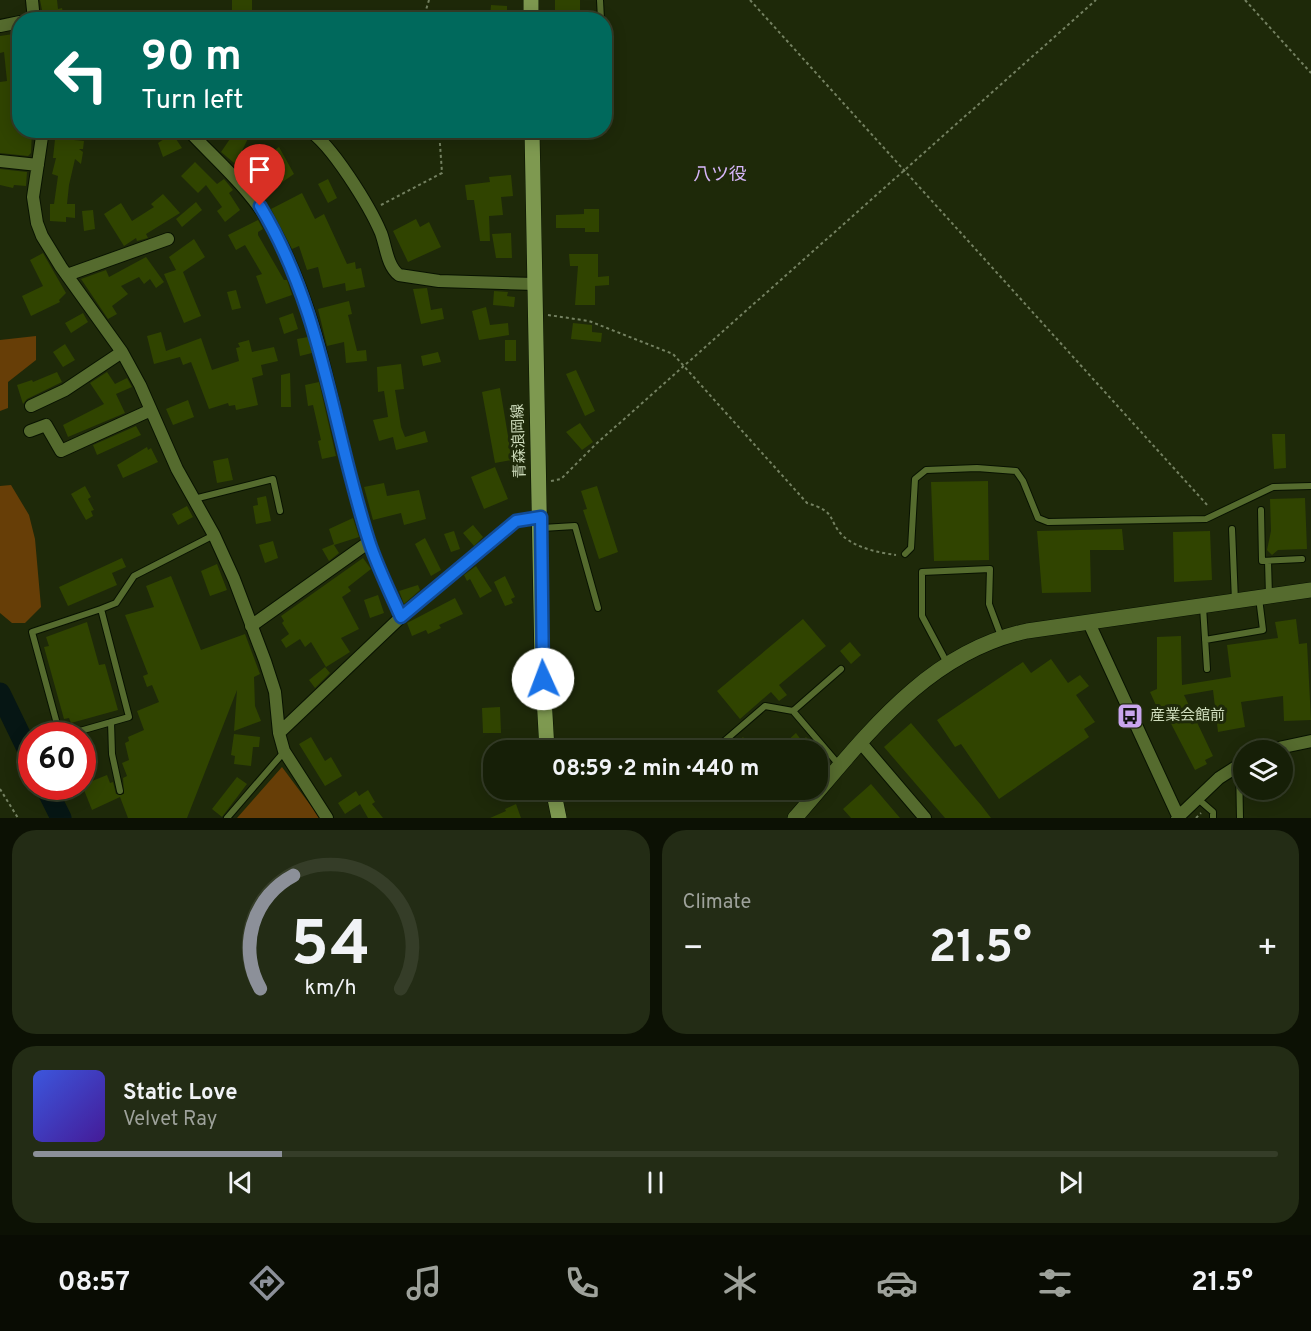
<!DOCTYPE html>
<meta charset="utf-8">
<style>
:root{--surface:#161f07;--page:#232c15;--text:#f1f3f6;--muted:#9ea29b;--line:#353d28;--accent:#8c9099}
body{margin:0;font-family:Overpass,"Noto Sans JP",sans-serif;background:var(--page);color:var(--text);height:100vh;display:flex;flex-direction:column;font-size:22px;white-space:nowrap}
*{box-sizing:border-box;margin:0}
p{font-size:20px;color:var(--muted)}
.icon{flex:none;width:33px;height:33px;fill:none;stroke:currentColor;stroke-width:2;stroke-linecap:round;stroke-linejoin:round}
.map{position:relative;height:818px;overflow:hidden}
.side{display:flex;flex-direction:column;gap:12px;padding:12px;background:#0c1104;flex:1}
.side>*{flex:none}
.top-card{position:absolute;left:12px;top:12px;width:600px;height:126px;border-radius:24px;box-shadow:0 3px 15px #0003,0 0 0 2px var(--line);background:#00695c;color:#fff;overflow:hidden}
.buttons{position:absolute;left:1233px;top:740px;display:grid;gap:12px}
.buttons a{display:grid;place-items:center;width:60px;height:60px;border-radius:50%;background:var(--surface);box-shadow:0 3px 15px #0003,0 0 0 2px var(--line);font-size:30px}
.speed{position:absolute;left:18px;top:722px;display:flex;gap:12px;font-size:30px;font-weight:700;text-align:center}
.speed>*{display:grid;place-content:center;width:78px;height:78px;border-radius:50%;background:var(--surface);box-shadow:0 3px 15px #0003,0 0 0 2px var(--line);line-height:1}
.speed .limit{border:9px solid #d22;background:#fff;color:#111}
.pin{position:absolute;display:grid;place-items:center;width:51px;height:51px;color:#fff;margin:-62px -26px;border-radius:50% 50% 50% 0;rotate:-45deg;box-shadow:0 0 6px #0007}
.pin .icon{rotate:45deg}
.me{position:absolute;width:66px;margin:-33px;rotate:358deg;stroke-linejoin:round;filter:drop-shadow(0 0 4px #0008)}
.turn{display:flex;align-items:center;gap:21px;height:126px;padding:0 30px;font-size:27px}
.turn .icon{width:78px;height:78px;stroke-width:2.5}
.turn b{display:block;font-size:42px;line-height:51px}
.big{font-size:45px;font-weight:700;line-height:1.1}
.side .tile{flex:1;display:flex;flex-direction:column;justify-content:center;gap:9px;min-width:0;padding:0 21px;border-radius:24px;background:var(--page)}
.side .dial{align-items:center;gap:0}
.dial svg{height:156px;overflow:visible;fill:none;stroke:var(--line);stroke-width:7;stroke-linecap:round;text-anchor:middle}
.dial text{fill:var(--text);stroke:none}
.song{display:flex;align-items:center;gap:18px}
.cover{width:72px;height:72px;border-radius:9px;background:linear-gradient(135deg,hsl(230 70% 55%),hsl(260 70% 35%))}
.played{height:6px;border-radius:3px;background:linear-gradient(90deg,var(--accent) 20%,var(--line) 20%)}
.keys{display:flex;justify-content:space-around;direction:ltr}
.heat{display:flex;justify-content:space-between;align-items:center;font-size:33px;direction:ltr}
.side .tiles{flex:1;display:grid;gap:12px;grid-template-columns:1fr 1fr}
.tile:last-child{grid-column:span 2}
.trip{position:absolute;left:483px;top:740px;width:345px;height:60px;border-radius:24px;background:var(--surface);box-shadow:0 3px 15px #0003,0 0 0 2px var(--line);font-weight:700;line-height:60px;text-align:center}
.tab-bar{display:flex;height:96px;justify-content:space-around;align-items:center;background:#090c03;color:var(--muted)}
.tab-bar .icon{width:42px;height:42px}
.tab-bar .selected{color:var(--accent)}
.tab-bar b{font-size:27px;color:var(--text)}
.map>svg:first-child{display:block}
</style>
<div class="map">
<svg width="1311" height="818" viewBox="0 0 1311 818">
<rect width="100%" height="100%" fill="#1e2909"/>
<path fill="#673e07" d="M36 336V360L8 382V408L0 411V340Z
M11 485 29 515 35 539 41 607 25 623H12L0 613V486Z
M282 767 320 818H237Z"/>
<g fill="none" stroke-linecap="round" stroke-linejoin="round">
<path stroke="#061614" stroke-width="21" d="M0 693 32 759
M45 786 61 818"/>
</g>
<path fill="#304400" d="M40 0H57L58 9 62 8 64 16 44 20Z
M232 0H252V20H232Z
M555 0H580V20H555Z
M491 5 507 6V17H490Z
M20 33V130H32L31 153 28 156 0 153V82L7 81 4 52 0 53V36Z
M56 130H65L64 139 84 141 83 149H79L83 152 81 164 75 159 69 185 67 204H75V218L66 217V222L50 221V204H54L58 176 52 174 56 158H53Z
M158 130H170L182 148 163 157 158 143 164 139Z
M236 130H252L242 151 254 165 246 173 221 152Z
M279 147 294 174 281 183 263 158Z
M195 162 217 184 224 179 233 190 229 193 240 210 225 222 217 211 222 207 206 185 198 193 181 176Z
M0 169 27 172 26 186 14 185 13 188 0 185Z
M511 175 513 196 501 197 503 215 489 216 490 241H480L474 200H467L465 185 490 182 489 177Z
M328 179 337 198 328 203 318 184Z
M302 193 315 219 324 214 347 264 355 262 356 269 361 268 365 287 346 291 345 283 323 288 318 267 307 270 299 246 292 249 271 209Z
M163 194 180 213 146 234 148 238 137 241 136 238 124 246 104 214 121 203 132 221 154 207 151 204Z
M196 202 202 210 182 227 176 219Z
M584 209H599V232H585V228H556V215L584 214Z
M93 210 95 229 84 231 82 211Z
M416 219 420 227 429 222 441 247 408 262 393 231Z
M258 220 263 229 258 232V235L284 280H287L292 295 266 304 256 276 262 274 245 245 236 250 228 235Z
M511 233 512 258H496L492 234Z
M194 239 205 257 183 272 201 316 184 323 164 274 176 270 169 257Z
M43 253 66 293 59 300 60 302 31 316 22 296 43 286 30 260Z
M569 254H598V277L609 276V285L595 286V305H575L578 266H570Z
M146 257 164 282 156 288 150 279 144 284 139 277 121 286 128 294 112 306 117 314 108 319 81 279 106 270 109 277Z
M427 288 431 310 442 308 444 319 421 324 413 289Z
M236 290 241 308 232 310 227 292Z
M494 291 508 292 507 296 515 297 514 307 493 305Z
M349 301 352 314 348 315 357 351 366 350 367 361 346 363 344 342 327 346 324 334 318 309Z
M486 307 490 325 508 323 509 335 479 340 472 311Z
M83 313 88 322 71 333 65 323Z
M293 313 298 329 284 334 279 318Z
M573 323 592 325V332L602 333 601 342 571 339Z
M161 332 166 351 201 338 212 370 239 361 236 348 240 347 238 343 249 340 252 352 274 347 278 361 261 365 263 375 252 378 258 405 236 410 235 405 229 406 228 403 209 409 191 362 183 365 180 357 154 364 147 336Z
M308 337 312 353 300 356 297 339Z
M505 340H516V361H505Z
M65 344 75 360 63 367 53 352Z
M438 352 441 362 423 366 421 356Z
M401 364 404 389 395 390 401 427 405 437 425 431 428 442 396 450 393 437 379 441 373 420 388 417 384 391 378 392 377 367Z
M576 370 595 411 585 416 566 374Z
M57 372 62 382 27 399 23 404 17 385 32 380 33 382Z
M107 372 115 384 127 378 132 387 116 394 125 413 68 437 63 425 104 404 90 383Z
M290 373 291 407H281V375Z
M319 382 336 456 322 459 318 441 321 440 313 405 308 406 305 385Z
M500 388 512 460 495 463 482 392Z
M188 400 194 417 173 425 166 409Z
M580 423 593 442 582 450 566 432Z
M136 426 141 435 97 455 93 445Z
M1272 434H1285L1286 468 1274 469Z
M147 447 148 450 151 448 158 462 123 478 117 465Z
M228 458 233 480 217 483 213 461Z
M495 467 508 499 484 509 471 477Z
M988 481 989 560 934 561 931 482Z
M384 483 387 496 419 490 426 519 404 525 401 513 373 520 364 487Z
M85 486 91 497 88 499 94 510 91 511 93 516 86 520 71 494Z
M597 486 618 552 599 559 583 510 587 509 581 491Z
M266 496 271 521 256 524 253 506 258 505 257 498Z
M1305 498 1307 549 1278 550 1272 555 1267 550 1271 531 1270 499Z
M187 506 193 517 178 525 172 514Z
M353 518 359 537 334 545 339 553 329 561 322 549 334 544 329 529Z
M473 525 483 537 474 546 463 533Z
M1122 529 1124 550H1090L1091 592 1042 593 1037 531Z
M454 531 460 549 451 552 444 534Z
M1210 531 1212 580 1174 582 1173 532Z
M425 538 441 570 431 576 415 544Z
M273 541 278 558 265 563 259 545Z
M122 558 126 567 112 573 117 585 68 606 59 587Z
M363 558 371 569 348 587 351 591 342 597 359 629 341 638 350 652 326 667 311 642 305 647 300 639 286 648 281 640 289 634 282 623 284 621 281 616Z
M217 564 227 590 210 596 201 571Z
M476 566 492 591 480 598 470 579 467 581 464 575Z
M171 576 201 650 245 634 260 674 254 677 255 706 261 721 234 731 237 690 187 818H128L120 797 92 810 82 785 107 775 110 783 113 782 116 794H124L123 778 127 776 122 763 129 760 125 743 129 741 128 737 144 730 137 711 159 702 152 685 147 687 143 676 148 674 125 615 154 607 146 586Z
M505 576 515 597 511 599 513 603 505 606 494 582Z
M418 585 420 590 404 604 399 591Z
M378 595 384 613 370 618 364 600Z
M455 598 463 614 439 625 441 628 428 634 426 630 412 636 407 623Z
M803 619 826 646 779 685 787 695 779 701 771 692 740 719 717 691Z
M1296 619 1299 644 1307 643 1311 720 1284 721 1283 696 1241 702 1245 727 1218 732 1213 690 1184 695 1213 756 1205 760 1207 764 1195 770 1165 712 1160 714 1150 692 1157 689V637L1181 636 1182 685 1231 677 1227 645 1278 638 1275 622Z
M87 622 99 665 105 664 118 710 71 723 69 718 64 719 44 647 49 646 46 637Z
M850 642 861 655 851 664 840 651Z
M1051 659 1068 683 1080 675 1089 686 1076 695 1095 722 1084 729 1089 737 999 799 961 744 955 747 937 720 1023 662 1031 673Z
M325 667 330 673 315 688 309 680Z
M500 707 501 733H483L482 708Z
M911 723 981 805 991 818H945L884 747Z
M796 733 802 741 806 737 817 750H777Z
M234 734 260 737 259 747H253L251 766 234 764 235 756 231 755Z
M311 737 325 761 331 757 342 776 325 786 299 744Z
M743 737 749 744 756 738 767 750H727Z
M237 777 247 784 222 817 212 809Z
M871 784 900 818H851L843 809Z
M368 790 375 802 372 804 383 818H368L360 804 345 814 338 803 356 791 359 796Z
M516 804 521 818H490L506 811 505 809Z"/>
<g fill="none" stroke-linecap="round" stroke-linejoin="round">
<g stroke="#081200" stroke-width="8">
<path id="lane" d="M600 0 601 20
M194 499 273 479 280 511
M1261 510 1262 561 1302 559
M542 528 575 526 598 608
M1232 529 1235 601
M905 554 911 548 915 479 926 470 977 468 1016 471 1023 481 1038 518 1048 522 1206 519 1273 487 1311 486
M1268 561 1269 596
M1203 607 1207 669
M101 609 116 603 134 576 214 535
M1205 640 1263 630 1259 598
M947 663 922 616V572L990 569 989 604 1001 636
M793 711 841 669
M111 722 112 754 120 791
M60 735 32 632 101 609 129 717 66 735
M714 750 765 706 793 711 840 766
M1239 765 1240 818
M1198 799 1213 812V818
M227 818 284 752"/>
</g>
<g stroke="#081200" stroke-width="14">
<path id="street" d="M32 0 34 20
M0 26 20 22
M43 130 33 197 37 223 42 236 61 267 122 352 140 385 177 469 214 535 234 579 265 661 275 692 279 733 284 751 327 818
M188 130C220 164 254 192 276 234 327 329 335 440 369 541 378 567 390 592 401 617
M308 130C331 143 370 207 381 233 386 246 387 266 399 275L439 281 535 284
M0 161 38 165
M67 275 168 239
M31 406 65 390 122 352
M30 431 46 425 61 451 151 410
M1089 623 1178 816
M251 626 369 542
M279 733 401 617 516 521 541 517
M861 743 925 818
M1269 750 1311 741
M1177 818 1219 778 1244 762"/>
</g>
<g stroke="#081200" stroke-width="16">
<path id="secondary" d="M795 818C861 743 923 653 1027 631L1311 590"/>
</g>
<g stroke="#081200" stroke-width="16">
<path id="primary" d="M531 0V20
M532 130 542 661 547 750
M553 789 559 818"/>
</g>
<path stroke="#748161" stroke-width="2" stroke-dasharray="3 3" stroke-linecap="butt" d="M750 0 1209 507
M1245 0 1311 73
M423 20 429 0
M381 205 442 173 439 130
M548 315 589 321 673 354 807 503C838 512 827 520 843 536 856 548 880 553 896 555
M551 481 561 479 596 444 1096 0
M0 789 18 818
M1196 818 1201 813"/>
<use href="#lane" stroke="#556b2e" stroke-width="6"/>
<use href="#street" stroke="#556b2e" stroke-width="12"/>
<use href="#secondary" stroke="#556b2e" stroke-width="15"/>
<use href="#primary" stroke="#7e9950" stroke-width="15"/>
</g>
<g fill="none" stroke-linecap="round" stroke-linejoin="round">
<g stroke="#114b97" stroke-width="15">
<path id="route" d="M260 206C323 310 332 427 369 541 377 566 390 592 401 617L516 521 541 517 543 679"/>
</g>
<use href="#route" stroke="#1a73e8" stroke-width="10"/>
</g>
<defs>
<g id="bus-square" transform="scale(1.35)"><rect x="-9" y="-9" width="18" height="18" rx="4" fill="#c9a5ee" stroke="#1e2909"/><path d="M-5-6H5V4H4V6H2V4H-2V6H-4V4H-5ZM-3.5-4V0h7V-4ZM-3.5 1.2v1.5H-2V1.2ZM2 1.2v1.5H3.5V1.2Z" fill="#111"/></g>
</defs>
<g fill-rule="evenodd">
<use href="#bus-square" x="1130" y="716"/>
</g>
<g text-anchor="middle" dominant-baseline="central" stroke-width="6" stroke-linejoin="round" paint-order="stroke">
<g font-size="15" fill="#cedcbc" stroke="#1e2909">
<text transform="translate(520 441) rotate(-92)">青森浪岡線</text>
</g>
<g font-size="15" fill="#cedcbc" stroke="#1e2909" text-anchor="start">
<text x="1150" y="716">産業会館前</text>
</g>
<g font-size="18" fill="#d6b5f9" stroke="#1e2909">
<text x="720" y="175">八ツ役</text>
</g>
</g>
</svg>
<div class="buttons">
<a><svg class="icon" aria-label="layers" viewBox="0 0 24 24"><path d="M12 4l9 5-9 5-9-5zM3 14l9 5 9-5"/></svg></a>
</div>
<div class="speed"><div class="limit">60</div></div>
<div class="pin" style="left:260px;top:206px;background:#d93025"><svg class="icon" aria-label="arrive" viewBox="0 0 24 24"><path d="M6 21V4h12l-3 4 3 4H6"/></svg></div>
<svg class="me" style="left:543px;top:679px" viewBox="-20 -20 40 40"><circle r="19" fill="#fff"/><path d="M0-13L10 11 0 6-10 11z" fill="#1a73e8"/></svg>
<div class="trip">08:59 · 2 min · 440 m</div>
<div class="top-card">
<div class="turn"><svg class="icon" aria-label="left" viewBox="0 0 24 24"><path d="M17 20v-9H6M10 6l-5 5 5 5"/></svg><div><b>90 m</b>Turn left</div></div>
</div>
</div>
<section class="side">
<div class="tiles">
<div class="tile dial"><svg viewBox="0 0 100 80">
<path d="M14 69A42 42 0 1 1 86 69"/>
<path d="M14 69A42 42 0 0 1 31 11" stroke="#8c9099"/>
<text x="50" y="56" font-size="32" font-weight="700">54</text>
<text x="50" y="72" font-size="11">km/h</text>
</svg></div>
<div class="tile"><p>Climate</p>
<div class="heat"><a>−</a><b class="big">21.5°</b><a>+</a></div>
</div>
<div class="tile">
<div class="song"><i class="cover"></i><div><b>Static Love</b><p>Velvet Ray</p></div></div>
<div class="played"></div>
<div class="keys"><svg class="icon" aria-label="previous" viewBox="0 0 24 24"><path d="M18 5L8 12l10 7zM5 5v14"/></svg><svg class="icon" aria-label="pause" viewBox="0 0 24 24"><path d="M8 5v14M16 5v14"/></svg><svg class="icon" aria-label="next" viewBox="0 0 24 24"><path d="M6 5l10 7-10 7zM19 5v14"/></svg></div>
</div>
</div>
</section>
<nav class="tab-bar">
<b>08:57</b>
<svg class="icon selected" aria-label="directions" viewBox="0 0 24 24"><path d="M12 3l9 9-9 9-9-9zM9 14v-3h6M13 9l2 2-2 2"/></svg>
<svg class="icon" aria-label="music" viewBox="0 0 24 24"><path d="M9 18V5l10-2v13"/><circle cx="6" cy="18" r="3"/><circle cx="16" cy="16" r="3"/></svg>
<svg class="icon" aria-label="phone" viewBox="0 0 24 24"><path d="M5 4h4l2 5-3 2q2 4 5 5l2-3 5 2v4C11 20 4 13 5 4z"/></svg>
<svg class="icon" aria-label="climate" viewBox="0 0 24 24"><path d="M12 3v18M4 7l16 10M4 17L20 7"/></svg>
<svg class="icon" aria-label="car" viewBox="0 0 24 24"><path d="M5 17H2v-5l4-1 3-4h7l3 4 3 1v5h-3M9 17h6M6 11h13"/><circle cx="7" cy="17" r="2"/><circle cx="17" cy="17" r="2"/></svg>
<svg class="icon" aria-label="filters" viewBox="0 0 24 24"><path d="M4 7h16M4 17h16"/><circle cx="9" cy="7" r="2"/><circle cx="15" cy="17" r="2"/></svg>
<b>21.5°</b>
</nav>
